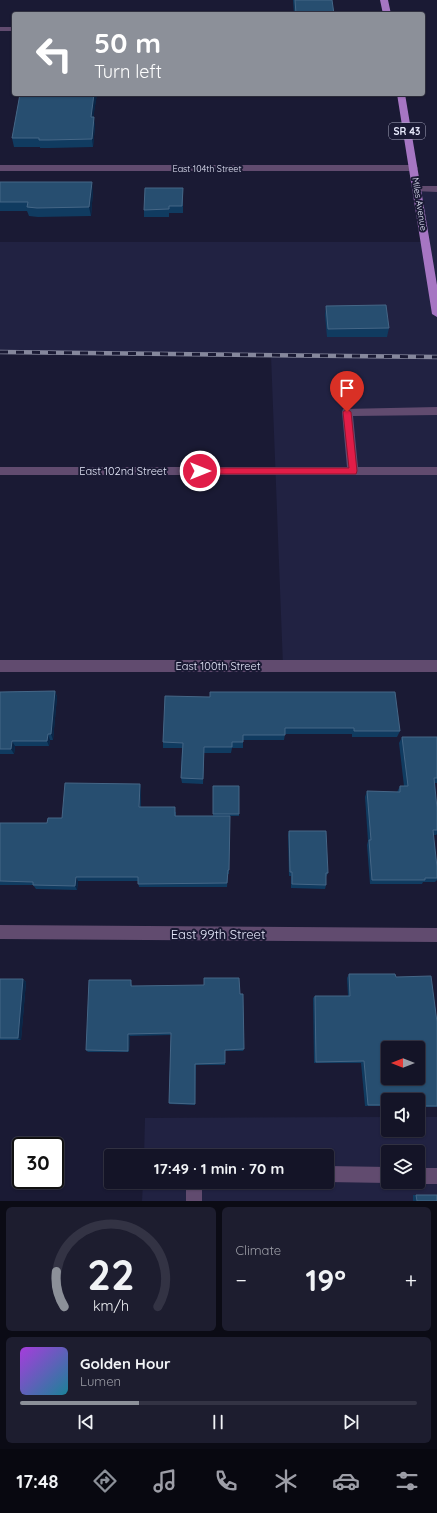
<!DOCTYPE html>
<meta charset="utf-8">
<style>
:root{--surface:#141427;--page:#1d1d2f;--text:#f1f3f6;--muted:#9d9ea7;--line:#334;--accent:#8c9099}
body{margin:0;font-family:Quicksand,sans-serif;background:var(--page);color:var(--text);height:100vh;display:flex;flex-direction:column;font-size:15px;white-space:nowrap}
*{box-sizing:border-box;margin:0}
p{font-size:13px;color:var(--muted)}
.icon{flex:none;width:22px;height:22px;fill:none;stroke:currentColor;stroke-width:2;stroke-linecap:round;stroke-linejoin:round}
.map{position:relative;height:1201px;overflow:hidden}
.details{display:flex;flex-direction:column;gap:6px;padding:6px;background:#0b0b15;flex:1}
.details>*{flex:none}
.guide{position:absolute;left:12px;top:12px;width:413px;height:84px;border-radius:4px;box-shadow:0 1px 3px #0004,0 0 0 1px var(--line);background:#8c9099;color:#fff;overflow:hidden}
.needle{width:26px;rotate:270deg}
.fabs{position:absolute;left:381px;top:1041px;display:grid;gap:8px}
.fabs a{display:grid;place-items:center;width:44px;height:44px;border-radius:4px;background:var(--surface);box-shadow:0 1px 3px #0004,0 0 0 1px var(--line);font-size:20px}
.speed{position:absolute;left:12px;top:1137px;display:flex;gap:8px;font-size:20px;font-weight:700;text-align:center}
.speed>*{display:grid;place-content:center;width:52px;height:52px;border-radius:50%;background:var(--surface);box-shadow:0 1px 3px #0004,0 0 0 1px var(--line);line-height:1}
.speed .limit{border:2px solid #111;border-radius:6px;background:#fff;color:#111}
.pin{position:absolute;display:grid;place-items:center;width:34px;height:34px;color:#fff;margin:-41px -17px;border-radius:50% 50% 50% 0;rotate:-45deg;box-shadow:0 0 4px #0007}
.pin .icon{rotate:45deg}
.me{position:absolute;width:44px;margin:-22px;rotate:90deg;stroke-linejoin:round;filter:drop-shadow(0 0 3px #0008)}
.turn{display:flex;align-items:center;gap:14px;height:84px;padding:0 16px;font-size:18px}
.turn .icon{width:52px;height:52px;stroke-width:2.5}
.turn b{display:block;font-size:28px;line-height:34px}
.big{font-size:30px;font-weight:800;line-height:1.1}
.details .widget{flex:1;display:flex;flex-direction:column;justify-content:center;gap:6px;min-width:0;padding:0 14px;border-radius:6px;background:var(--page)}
.details .dial{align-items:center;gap:0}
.dial svg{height:104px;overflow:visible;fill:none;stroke:var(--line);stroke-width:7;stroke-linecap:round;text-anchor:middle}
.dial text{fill:var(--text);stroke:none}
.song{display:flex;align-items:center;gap:12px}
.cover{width:48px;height:48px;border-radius:6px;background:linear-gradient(135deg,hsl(280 70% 55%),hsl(190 70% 35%))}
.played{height:4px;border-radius:2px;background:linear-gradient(90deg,var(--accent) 30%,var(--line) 30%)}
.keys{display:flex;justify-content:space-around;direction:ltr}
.heat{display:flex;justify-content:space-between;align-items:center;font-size:22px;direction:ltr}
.details .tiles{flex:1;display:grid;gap:6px;grid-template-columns:1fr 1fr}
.widget:last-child{grid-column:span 2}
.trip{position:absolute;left:104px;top:1149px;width:230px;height:40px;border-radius:4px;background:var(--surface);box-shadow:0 1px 3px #0004,0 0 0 1px var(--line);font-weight:800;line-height:40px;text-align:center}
.tabs{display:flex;height:64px;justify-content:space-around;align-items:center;background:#080810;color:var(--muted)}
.tabs .icon{width:28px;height:28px}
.tabs .on{color:var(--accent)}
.tabs b{font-size:18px;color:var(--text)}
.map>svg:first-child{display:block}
</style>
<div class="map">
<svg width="437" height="1201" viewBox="0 0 437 1201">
<rect width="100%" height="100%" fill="#1a1a34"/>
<path fill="#212242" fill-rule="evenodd" d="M417 189H437V666H283L271 355 0 352V242H426Z
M388 1117V1130H418V1117H437V1201H142L143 1182H327V1156H144L145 1118ZM388 1152H418V1182H388Z"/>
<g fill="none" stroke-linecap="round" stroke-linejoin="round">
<path fill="#614b6f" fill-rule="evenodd" d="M0 27H14V31H0Z
M0 165H414L418 168 414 171H0Z
M417 186H437V192L414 191 413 189Z
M437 407V415L353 416 358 467H437V475H0V467H347L342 412 343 409Z
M0 660H437V672H0Z
M0 925 437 928V942L0 939Z
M327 1166 388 1167V1182H391L388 1183 327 1182Z
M418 1168H437V1184H418L413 1182H418Z
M186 1182H202V1201H186Z"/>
<path fill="#a676c3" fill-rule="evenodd" d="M380 0H388L391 14H383Z
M397 94H405L437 285V317L432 314Z"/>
<g stroke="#85879c" stroke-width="4.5">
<path id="rail" d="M0 352 437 357"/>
</g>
<use href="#rail" stroke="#1a1a34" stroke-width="3" stroke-dasharray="8" stroke-linecap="butt"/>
</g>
<path fill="#103b60" d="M293 0H332L334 14H294Z
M20 94H97L93 117 95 126 93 147 50 148H40V147H14L12 138Z
M0 182 93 191 91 216 38 217 29 216 27 211H0Z
M183 188V213H169V217H144V210Z
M326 306 389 328 387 337H327L325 315Z
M55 691 57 697 53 740H50L49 746H15L14 754H0V692Z
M165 696 400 731 397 737H352V734H285L284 740H243V748H232L231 753H204L203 784 182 783 181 778 182 748H163V742Z
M402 737H437V783H434L437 808V834L436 835H433L437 867V880L435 882H423L422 884H370L367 845 368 841 365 797 367 791 397 792 400 786H404L399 743Z
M140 784 141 789V807L176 812V816L229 870V874H228L227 887H139L138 881H78L77 890 36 889 33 885H0V823H47L62 818Z
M213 786H239V816H213Z
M289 831 328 873 326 877V885L325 889 291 888V876H289L288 835Z
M349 974 396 977 437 1022V1107H418V1100H388V1106H365L361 1063H314L313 998 315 996H348L347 978Z
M0 979H23L26 982 21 1040H0Z
M132 983V986L240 994 244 1049 243 1051H225V1065H196L195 1105 170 1104 169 1103 171 1035 130 1036 129 1052H88L86 1050Z
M413 1195H437V1201H413Z"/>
<path fill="#0a2647" d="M94 94H97L92 126 91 117Z
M94 117 95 126 93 147 92 139Z
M92 182 93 191 91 216 89 207Z
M55 691 57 697 53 740 51 734Z
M48 734 50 740 49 746 47 741Z
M12 741 15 746 14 754 11 749Z
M140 784 141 789 140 812 139 807Z
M76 877 78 881 77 890 75 886Z
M23 979 26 982 21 1040 18 1038Z
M128 1034 130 1036 129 1052 128 1051Z"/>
<path fill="#274e70" stroke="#456686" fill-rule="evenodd" d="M295 0H332L334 14H296Z
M20 94H94L91 117H94L92 139 49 140H39V138H12Z
M0 182H92L89 207 37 208 27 207 28 202H0Z
M145 188H183L182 206H169V209L144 210Z
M386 305 389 328 328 329 326 306Z
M55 691 51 734H48L47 741H12L11 749H0V692Z
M210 692H395L400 731H354V728H285V735H243V742H232V747H204L203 779 181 778 183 743 163 742 165 696 210 697Z
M402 737H437V778H434L437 808V830H433L437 867V878H425V880H372L369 840H371L367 791 400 792V786H408Z
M65 783 140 784 139 807H175V816H230L229 870H228L227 883 138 884V877H76L75 886 33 885V882L0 881V823H47L48 818H62Z
M213 786H239V814H213Z
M289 831H326L328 873H326V885L292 884V872H290Z
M349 974H395L396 977 431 976 437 1022V1106H418V1100H388V1105H368L364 1061 316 1062 315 996H350ZM388 1048H418V1078H388Z
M204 978H239L240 994H243L244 1049 225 1050V1063L195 1064V1104L169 1103 171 1033 128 1034V1051L86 1050 89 980H131V986L204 985Z
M0 979H23L18 1038H0Z
M416 1195H437V1201H417Z"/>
<path fill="#e11d48" stroke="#92132f" d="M347 409 351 412 357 471 356 474H200L195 471 200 468H349L343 412Z"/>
<g text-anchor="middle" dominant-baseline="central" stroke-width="4" stroke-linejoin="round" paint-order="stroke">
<g font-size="9" fill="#e6e8fa" stroke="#1a1a34">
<text x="207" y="168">East 104th Street</text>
<text transform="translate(420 204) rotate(81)">Miles Avenue</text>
</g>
<rect fill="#1a1a34" stroke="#a9aabf" stroke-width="1" x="389" y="123" width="36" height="16" rx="3"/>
<g font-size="10" font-weight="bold" fill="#e6e8fa">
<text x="407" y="131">SR 43</text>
</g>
<g font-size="11" fill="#e6e8fa" stroke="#1a1a34">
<text x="123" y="471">East 102nd Street</text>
<text x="218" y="666">East 100th Street</text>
</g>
<g font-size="13" fill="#e6e8fa" stroke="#1a1a34">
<text x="218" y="934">East 99th Street</text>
</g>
</g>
</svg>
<div class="fabs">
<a><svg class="needle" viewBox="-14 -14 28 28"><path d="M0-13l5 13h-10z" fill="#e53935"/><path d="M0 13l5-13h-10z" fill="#9d9ea7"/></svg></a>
<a><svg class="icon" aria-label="sound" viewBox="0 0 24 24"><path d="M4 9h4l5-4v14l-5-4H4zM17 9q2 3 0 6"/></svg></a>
<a><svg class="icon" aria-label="layers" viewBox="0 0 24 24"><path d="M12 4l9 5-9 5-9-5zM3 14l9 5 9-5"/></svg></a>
</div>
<div class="speed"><div class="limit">30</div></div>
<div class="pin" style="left:347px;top:412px;background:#d93025"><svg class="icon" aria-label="arrive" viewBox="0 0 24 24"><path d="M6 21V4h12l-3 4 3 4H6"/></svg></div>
<svg class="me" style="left:200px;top:471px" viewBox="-20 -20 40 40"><circle r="17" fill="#e11d48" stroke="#fff" stroke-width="3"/><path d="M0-11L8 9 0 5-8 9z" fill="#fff"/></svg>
<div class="trip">17:49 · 1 min · 70 m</div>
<div class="guide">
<div class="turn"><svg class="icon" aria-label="left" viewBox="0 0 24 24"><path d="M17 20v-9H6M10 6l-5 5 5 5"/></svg><div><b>50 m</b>Turn left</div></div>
</div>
</div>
<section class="details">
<div class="tiles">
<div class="widget dial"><svg viewBox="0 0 100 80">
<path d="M14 69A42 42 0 1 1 86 69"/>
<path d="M14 69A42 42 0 0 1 8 42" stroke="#8c9099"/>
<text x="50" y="56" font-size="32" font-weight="700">22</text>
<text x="50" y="72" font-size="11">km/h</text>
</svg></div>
<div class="widget"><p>Climate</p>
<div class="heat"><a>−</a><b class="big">19°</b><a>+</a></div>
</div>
<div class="widget">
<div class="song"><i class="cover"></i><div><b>Golden Hour</b><p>Lumen</p></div></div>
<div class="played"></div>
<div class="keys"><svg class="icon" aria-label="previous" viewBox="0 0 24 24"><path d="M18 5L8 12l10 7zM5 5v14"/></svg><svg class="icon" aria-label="pause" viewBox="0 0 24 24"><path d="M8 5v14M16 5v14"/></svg><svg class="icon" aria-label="next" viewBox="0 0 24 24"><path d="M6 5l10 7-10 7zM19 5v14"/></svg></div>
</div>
</div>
</section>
<nav class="tabs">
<b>17:48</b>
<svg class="icon on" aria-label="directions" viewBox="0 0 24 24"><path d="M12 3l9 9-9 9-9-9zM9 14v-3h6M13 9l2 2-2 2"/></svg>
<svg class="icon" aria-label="music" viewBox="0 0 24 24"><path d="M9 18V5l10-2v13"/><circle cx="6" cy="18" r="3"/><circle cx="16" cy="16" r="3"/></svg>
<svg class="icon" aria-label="phone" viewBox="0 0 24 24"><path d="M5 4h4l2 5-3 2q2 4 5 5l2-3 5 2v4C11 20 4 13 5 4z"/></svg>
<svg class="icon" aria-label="climate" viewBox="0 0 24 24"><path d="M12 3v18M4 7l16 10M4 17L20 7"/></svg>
<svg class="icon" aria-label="car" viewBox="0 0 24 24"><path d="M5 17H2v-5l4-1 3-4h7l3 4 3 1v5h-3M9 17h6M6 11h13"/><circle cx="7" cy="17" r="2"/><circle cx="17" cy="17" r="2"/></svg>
<svg class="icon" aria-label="filters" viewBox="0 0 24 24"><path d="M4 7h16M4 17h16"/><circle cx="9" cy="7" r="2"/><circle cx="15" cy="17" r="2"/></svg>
</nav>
